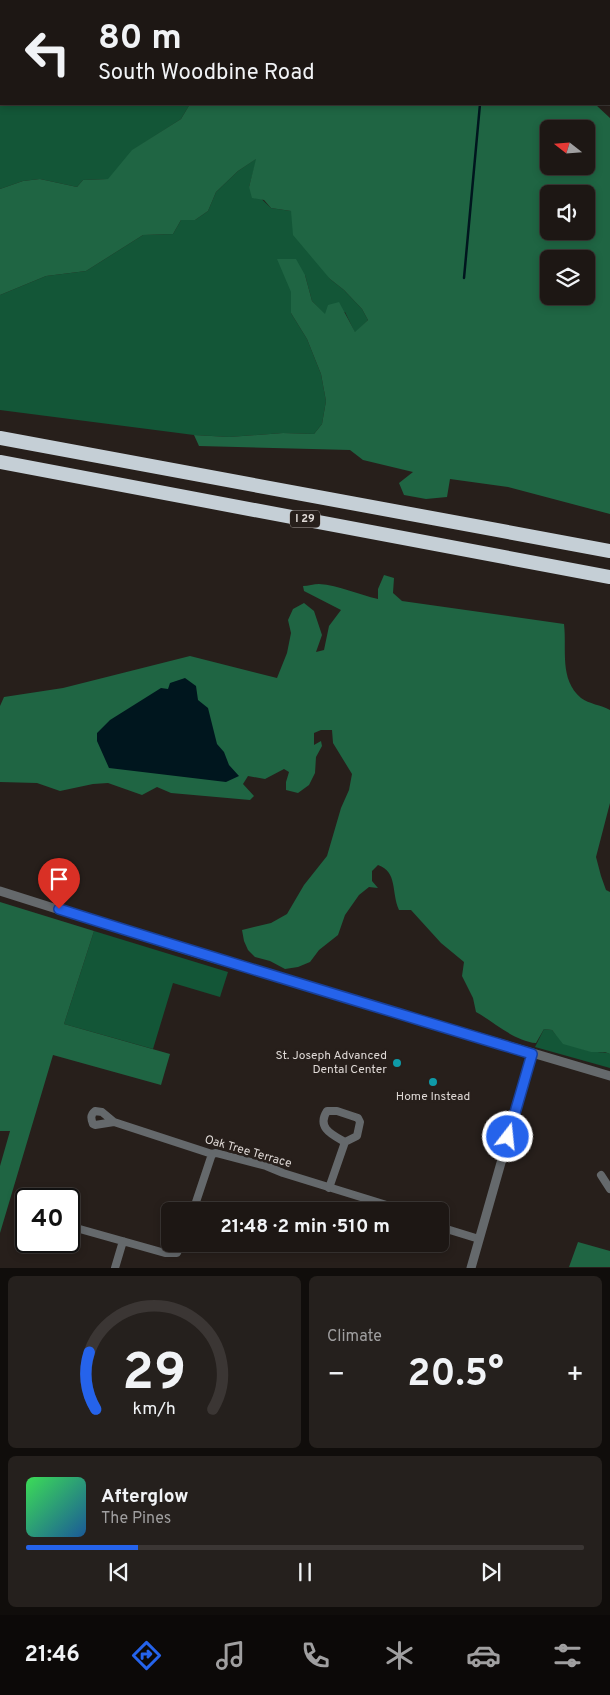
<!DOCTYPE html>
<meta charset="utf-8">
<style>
:root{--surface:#1d1714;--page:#25201d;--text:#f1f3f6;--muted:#a09fa0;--line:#3b3634;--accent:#2563eb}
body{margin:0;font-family:Overpass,sans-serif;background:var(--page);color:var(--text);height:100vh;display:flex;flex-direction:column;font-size:19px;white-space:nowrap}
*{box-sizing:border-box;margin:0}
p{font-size:16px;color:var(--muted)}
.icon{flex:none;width:28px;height:28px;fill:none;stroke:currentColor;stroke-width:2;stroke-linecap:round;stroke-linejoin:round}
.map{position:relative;height:1268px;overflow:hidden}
.sheet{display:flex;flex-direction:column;gap:8px;padding:8px;background:#100d0b;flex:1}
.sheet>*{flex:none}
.top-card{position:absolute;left:0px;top:0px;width:610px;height:105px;box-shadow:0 2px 8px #0003,0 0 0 1px var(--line);background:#1d1714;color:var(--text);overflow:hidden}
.needle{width:32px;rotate:287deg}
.buttons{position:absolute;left:540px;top:120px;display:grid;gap:10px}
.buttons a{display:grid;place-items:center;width:55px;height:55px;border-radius:8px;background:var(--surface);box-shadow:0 2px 8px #0003,0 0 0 1px var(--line);font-size:25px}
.speed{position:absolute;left:15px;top:1188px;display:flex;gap:10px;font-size:25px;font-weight:700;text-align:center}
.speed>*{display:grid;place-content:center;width:65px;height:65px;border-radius:50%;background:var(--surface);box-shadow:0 2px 8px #0003,0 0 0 1px var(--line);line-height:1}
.speed .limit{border:2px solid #111;border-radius:8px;background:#fff;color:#111}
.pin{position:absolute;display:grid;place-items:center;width:42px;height:42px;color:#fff;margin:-51px -21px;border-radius:50% 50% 50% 0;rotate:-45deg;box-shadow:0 0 5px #0007}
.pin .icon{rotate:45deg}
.me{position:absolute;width:55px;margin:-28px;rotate:16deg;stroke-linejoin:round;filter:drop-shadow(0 0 4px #0008)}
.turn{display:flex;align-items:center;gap:18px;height:105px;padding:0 15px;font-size:22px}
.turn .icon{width:65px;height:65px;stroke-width:2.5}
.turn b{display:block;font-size:35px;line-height:42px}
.big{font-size:38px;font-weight:700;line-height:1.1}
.sheet .tile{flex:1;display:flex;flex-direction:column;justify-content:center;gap:8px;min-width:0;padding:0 18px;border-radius:8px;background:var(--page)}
.sheet .dial{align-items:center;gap:0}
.dial svg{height:130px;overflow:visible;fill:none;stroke:var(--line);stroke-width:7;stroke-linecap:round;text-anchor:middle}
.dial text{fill:var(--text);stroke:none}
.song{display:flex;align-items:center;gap:15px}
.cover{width:60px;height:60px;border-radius:8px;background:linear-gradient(135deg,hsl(130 70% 55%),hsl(210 70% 35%))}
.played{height:5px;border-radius:2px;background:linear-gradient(90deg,var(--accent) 20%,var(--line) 20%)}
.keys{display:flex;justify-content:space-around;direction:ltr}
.heat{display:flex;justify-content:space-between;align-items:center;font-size:28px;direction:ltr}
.sheet .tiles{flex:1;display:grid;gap:8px;grid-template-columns:1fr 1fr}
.tile:last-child{grid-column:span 2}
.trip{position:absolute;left:161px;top:1202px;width:288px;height:50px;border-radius:8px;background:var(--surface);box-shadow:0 2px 8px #0003,0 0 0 1px var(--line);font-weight:700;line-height:50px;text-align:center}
.tabs{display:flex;height:80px;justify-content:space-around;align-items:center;background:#0c0908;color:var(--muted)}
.tabs .icon{width:35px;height:35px}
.tabs .active{color:var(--accent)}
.tabs b{font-size:22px;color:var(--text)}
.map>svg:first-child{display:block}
</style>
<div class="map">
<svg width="610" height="1268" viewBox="0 0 610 1268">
<rect width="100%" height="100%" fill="#271f1b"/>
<path fill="#135637" d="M0 47 1 104H190L181 119 133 150 109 179 83 180 77 187 40 179 23 181 0 189Z
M257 158 249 187 271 208 291 211 330 279 344 290 362 309 368 320 355 333 345 312 325 315 312 301 305 275 291 292V313L307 339 321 374 326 401 322 424 314 434 283 433 229 437 194 435 0 410V295L46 276 86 271 143 235 173 234 181 220H195L208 211 216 192 238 171Z
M94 931 228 972 220 997 173 983 153 1049 64 1024Z
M544 1029 552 1030C560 1041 577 1048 590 1051 597 1053 603 1051 610 1054V1068L535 1047Z"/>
<path fill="#1f6543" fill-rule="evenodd" d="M303 0H511L302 1Z
M190 104H592L596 105 610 118V514L508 487 450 479 447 497 426 499 404 495 399 483 413 472 363 460 350 450 199 446 194 435 229 437 283 433 314 434 322 424 326 401 321 374 307 339 291 313V292L277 259H296L305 275 312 301 325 314 328 305 339 302 355 332 368 320 362 309 344 290 330 279 293 235 291 211 271 208 264 200 252 198 249 187 256 159 238 171 216 192 208 211 195 220H181L173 234 143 235 86 271 46 276 0 295V189L23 181 40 179 77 187 83 180 108 179 132 150 181 119ZM549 129H586V166H549ZM549 194H586V231H549ZM549 259H586V296H549Z
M384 575 394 578 393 593 402 601 564 624C567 650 559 679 581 698 589 704 601 705 610 710V803L596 857 601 876 606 890 610 892V1054L605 1052H591L563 1044 552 1030 544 1029 536 1043C514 1041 494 1022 476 1012L473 998 462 976 464 962 441 943 411 910H399C391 892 398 872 378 865L372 871V881L378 888 369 887 359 895 345 915 338 935 319 950 310 962 298 967 285 969 270 961 255 957 248 950 244 941 242 930 271 923 287 914 304 885 327 856 341 808 349 790 352 774 333 743 332 730H321L314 733V745L321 741 322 746 316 757 315 773 309 785 298 793 286 790V782L289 772 284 769 265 779 248 776 243 784 254 796 250 800 171 793 157 787 142 795 108 783 93 784 60 791 37 783 0 782V706L4 697 63 688 190 656 277 678 287 653 291 633 288 620 293 609 304 603 314 611 322 635 316 652 324 650 329 626 341 610 304 591 303 586C308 586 314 584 319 584 339 585 359 595 378 599V589Z
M0 902 94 931 64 1024 170 1054 161 1085 53 1055 0 1233V1166L10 1131H0Z
M578 1242 610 1251V1267H569Z"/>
<path fill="#00161e" d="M185 678 196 686 198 700 208 708 217 744 224 752 229 765 239 776 226 782 109 768 97 741V733L110 720 161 688 168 689 170 683Z"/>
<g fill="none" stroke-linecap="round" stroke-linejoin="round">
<path stroke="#00161e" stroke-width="2.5" d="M490 1V0
M464 278 480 104"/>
<path stroke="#65696c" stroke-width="8" d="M95 1111 102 1112 114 1122 95 1125 93 1124C91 1119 90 1115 95 1111Z
M327 1111H337L358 1118 360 1122 357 1136 345 1142C333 1135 316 1128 327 1111Z
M114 1122 212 1154 216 1153 266 1166 283 1173 406 1211
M601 1175 610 1189
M329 1188 345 1142
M193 1211 212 1154
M69 1226 165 1253H177L181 1244
M440 1227 479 1239
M115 1268 123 1241"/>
<path stroke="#65696c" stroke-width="9" d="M0 891 199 954 610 1076
M471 1268 532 1054"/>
<path stroke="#c5cfd6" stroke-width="14" d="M0 438 610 551
M0 462 610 577"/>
</g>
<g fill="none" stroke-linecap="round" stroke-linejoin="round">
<g stroke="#184099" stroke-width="12">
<path id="route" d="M59 909C216 959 374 1006 532 1054L508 1137"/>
</g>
<use href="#route" stroke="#2563eb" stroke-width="9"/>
</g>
<g fill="#0f9aa8" stroke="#271f1b" stroke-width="2">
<circle cx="397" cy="1063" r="5"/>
<circle cx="433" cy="1082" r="5"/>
</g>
<g text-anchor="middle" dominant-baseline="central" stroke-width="5" stroke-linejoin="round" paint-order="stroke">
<rect fill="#271f1b" stroke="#a8a19e" stroke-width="1" x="290" y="510.5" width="30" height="17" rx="4"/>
<g font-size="11" font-weight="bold" fill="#dfd9d6">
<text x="305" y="519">I 29</text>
</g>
<g font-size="12" fill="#dfd9d6" stroke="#271f1b" text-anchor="end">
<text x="387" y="1056">St. Joseph Advanced<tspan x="387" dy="14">Dental Center</tspan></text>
<text x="433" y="1097" text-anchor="middle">Home Instead</text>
</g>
<g font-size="12" fill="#dfd9d6" stroke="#271f1b">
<text transform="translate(248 1152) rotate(16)">Oak Tree Terrace</text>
</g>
</g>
</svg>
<div class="buttons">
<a><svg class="needle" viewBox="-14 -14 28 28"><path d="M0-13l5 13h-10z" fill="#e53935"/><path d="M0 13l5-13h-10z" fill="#a09fa0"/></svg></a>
<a><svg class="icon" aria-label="sound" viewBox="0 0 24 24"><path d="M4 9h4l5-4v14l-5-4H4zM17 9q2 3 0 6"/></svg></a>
<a><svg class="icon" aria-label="layers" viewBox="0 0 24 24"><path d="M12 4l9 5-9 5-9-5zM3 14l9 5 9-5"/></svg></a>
</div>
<div class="speed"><div class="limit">40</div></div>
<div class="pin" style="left:59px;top:909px;background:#d93025"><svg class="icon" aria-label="arrive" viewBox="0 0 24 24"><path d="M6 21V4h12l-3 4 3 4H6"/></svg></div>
<svg class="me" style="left:508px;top:1137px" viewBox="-20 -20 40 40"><circle r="17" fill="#2563eb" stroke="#fff" stroke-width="3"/><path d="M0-11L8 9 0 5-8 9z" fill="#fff"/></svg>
<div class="trip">21:48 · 2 min · 510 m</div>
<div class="top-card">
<div class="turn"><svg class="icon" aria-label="left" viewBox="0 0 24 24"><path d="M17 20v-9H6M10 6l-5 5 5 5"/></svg><div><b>80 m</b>South Woodbine Road</div></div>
</div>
</div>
<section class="sheet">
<div class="tiles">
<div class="tile dial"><svg viewBox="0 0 100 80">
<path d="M14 69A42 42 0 1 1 86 69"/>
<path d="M14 69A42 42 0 0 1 10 34" stroke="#2563eb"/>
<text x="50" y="56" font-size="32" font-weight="700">29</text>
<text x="50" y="72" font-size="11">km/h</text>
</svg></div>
<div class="tile"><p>Climate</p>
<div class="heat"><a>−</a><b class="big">20.5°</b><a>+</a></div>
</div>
<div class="tile">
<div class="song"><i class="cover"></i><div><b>Afterglow</b><p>The Pines</p></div></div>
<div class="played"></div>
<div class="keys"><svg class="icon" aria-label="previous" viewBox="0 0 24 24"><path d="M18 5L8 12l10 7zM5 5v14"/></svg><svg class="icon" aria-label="pause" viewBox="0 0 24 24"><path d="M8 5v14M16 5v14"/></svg><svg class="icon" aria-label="next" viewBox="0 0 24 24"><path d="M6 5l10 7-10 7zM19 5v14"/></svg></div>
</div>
</div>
</section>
<nav class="tabs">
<b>21:46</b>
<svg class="icon active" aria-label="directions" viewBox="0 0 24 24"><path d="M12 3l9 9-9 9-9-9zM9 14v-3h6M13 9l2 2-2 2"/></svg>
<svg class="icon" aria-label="music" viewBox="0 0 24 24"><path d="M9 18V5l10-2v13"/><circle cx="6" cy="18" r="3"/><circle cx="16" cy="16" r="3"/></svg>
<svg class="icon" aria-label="phone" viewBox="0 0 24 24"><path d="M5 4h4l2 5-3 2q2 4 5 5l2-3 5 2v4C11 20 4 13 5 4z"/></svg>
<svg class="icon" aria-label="climate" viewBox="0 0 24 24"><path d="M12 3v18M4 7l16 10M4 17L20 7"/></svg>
<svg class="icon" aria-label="car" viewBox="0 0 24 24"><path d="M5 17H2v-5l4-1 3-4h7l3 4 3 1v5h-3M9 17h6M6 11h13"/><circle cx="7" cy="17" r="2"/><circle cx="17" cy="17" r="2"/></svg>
<svg class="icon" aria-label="filters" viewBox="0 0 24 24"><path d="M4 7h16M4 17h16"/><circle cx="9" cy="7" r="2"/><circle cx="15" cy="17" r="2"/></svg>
</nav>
